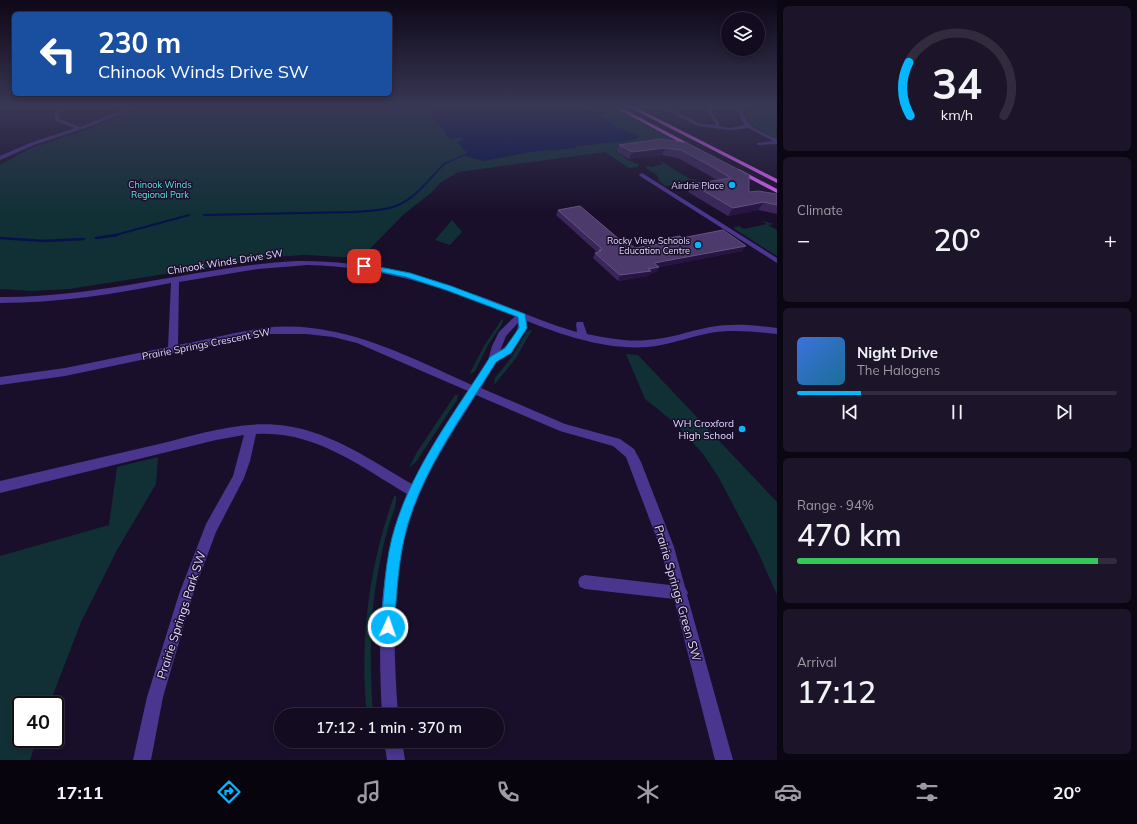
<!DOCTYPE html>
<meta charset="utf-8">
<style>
:root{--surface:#130b20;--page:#1c1429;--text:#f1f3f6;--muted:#9d9ba5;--line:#322b3e;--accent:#05b7ff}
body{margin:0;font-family:Mulish,sans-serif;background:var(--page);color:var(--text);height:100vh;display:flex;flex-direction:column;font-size:15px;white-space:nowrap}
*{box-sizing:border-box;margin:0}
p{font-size:13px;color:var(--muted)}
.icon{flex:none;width:22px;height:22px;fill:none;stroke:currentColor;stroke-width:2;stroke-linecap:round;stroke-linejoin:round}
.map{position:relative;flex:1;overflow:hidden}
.sheet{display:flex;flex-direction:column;gap:6px;padding:6px;background:#0a0612;width:360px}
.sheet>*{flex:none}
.hud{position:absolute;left:12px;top:12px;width:380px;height:84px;border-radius:6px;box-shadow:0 2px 6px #0003,0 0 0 1px var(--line);background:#1a4fa0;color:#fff;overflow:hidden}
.controls{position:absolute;left:721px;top:12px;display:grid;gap:8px}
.controls a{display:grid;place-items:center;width:44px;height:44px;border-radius:50%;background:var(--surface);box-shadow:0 2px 6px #0003,0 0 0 1px var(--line);font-size:20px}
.speed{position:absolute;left:12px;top:696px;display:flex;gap:8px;font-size:20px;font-weight:700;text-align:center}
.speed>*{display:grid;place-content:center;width:52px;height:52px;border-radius:50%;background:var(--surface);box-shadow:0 2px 6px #0003,0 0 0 1px var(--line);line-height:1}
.speed .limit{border:2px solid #111;border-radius:6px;background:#fff;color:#111}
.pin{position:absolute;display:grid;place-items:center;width:34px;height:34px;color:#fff;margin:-17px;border-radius:8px;box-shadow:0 2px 6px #0006}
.me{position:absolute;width:44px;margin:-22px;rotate:3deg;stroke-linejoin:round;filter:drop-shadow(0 0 3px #0008)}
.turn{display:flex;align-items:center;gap:14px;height:84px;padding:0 20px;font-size:18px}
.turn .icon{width:52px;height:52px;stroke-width:2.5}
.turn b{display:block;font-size:28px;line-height:34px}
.big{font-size:30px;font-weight:600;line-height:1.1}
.sheet .tile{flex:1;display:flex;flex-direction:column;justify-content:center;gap:6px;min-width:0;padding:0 14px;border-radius:6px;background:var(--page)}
.sheet .dial{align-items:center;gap:0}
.dial svg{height:104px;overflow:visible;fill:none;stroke:var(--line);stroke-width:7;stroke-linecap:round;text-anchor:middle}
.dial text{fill:var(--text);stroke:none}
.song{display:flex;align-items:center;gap:12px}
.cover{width:48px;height:48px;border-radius:6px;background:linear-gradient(135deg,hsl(220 70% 55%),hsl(200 70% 35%))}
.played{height:4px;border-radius:2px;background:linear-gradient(90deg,var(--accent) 20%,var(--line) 20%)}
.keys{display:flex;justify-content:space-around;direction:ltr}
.heat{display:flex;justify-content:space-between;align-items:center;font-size:22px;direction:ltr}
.charge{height:6px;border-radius:3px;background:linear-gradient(90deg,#34c759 94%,var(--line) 0)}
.trip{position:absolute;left:274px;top:708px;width:230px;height:40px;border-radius:20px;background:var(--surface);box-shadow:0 2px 6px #0003,0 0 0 1px var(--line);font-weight:600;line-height:40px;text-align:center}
.tab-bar{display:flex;height:64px;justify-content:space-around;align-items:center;background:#08040d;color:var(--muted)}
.tab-bar .icon{width:28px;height:28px}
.tab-bar .active{color:var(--accent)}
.tab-bar b{font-size:18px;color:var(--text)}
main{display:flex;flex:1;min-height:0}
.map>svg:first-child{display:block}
</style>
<main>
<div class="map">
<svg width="777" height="760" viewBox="0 0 777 760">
<rect width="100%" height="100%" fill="#190f2b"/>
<path fill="#113036" d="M144 106H611L679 143 615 151 628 160 634 162 633 163 639 164 637 167 629 168 605 152 458 172 440 183 431 193 404 214 361 258 305 255 274 257 69 289 32 291 0 289V165L31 148 86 130Z
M753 106H761L777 112 776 128 777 139C766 133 747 127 747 112Z
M661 162 668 164H665L690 179H694L697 181 695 182 691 180 671 183 674 185 666 186 660 182 656 174 646 168 647 166 652 167 663 164Z
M452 220 462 232 450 245 435 240Z
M762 221 771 223 773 224 768 225 777 230V256L733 228 739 226 744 229 767 224Z
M502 319 503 320 502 324 488 345 475 371 471 374 470 373 484 346Z
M531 330H532L516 358 495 384 494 383 495 378 511 358 527 332Z
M626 354 638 355 777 502V595L758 552 719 478 703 454 675 423 645 399Z
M455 395H458L457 400 416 462 409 468 417 452Z
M158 457 156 484 117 550 81 622 49 705H21V739H37L30 760H0V556L109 525 117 467Z
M394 496H396C397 507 391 517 388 528 383 545 380 561 377 578 369 624 370 670 373 715H367C359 641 369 566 394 496Z"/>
<path fill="#06124d" d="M435 106H490L476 109 434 111 433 109Z
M497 106H581L603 117 619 128 638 135 639 138C627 142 618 142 605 143 595 144 586 146 576 146L577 148 530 152 484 161 465 156 464 155 467 153 457 142 463 139 460 137 452 139 447 136 442 127 430 117 431 114 435 112 472 111Z"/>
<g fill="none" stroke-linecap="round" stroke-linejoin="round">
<path stroke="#06124d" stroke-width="1.5" d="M444 164 464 155"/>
<path stroke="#06124d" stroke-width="2" d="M204 215 353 212C366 211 380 211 393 207 414 201 430 178 445 163
M112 236 189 215"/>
<path stroke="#06124d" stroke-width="2.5" d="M0 238 44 241 84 239
M96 238 117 235"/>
<path fill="#4a368e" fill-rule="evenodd" d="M59 106H63L58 115 60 119 80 127 132 106H139L94 125 34 145 0 160V156L30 143 75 128 56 121 54 115Z
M657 106H664L701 124 715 125 716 124 708 113V106H712V113L720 124 719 126 730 128 745 125 740 118 739 112 744 106H749L743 112C747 128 764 133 777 139V144L757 145V143L773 141 748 128 730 130 698 126Z
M642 173 777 258V263L640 176 639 175Z
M296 261C362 260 423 276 485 298 514 309 543 322 573 331L577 332 576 324 577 322H583L587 334C607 338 627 342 647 340 669 339 689 331 710 327 732 323 755 325 777 328V334C755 332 732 329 710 333 689 337 669 345 648 347 607 350 564 336 527 321V328L511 352 496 362 481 388 565 424 620 439 634 449 641 462 674 547 685 587 688 593 687 595 733 760H715L674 599 585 589 580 587 578 582 580 577 585 575 670 585 660 547 626 457 613 446 560 431 476 395C456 427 435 458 420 493 389 562 393 641 398 715H382C378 638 378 567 407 494 360 466 314 430 256 434L250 461 244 478 216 532 193 594 163 697 151 760H133L147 697 179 594 206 524 233 476 244 435 216 440 0 493V481C53 469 106 456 159 444 199 434 245 419 287 426 333 433 372 461 412 484L438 438 468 391 357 343 333 337 306 334H264L65 376 0 385V377L65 368 168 347 171 283C114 294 58 303 0 303V297C102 298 195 267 296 261ZM308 265C384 267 446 288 515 316L499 332 492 346 488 360 472 385C406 356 339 319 264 328 235 332 206 340 178 345L179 282 258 269ZM518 323C519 332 507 346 500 351L506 336Z
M384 741H402L405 760H387Z"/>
<path fill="#e160ff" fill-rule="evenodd" d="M612 106H618L699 149 694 150Z
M627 106H633L777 179V183Z
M735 169H739L777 189V193L735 171Z"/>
</g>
<path fill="#3b265a" d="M687 143 749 192 777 194V214L758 210 728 216 688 192 692 184 717 180 705 173 678 158 662 155 629 159 617 152 619 145Z
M558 210 626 245 635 248 661 243 664 239 742 251 659 267 656 272 649 274 648 276 618 281 593 258 595 253 597 252 556 215Z"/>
<path fill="#261540" d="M665 148 662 155 629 159 632 152Z
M764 202 758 210 728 216 733 208Z
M746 246 742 251 659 267 656 272 649 274 648 276 618 281 620 275 648 269 654 263Z"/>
<path fill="#4d3a6c" stroke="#655383" d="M661 139 687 143 749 175V192L758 191 777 194V205L764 202 733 208 692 184 731 178 709 165 681 150 665 148 632 152 619 145Z
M580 206 626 245 630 244 635 248 664 243 662 241H666L664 239 680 236 682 238 723 230 746 246 654 263 659 267 648 269 651 271 620 275 595 253 601 251 599 250 602 249 558 210Z"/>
<linearGradient id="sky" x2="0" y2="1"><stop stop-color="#0e0818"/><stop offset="0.5" stop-color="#383755"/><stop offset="1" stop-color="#383755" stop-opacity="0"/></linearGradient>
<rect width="777" height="213" fill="url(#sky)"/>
<path fill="#05b7ff" stroke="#0377a6" d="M364 264 410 273 451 286 525 314 527 328 511 353 496 362C464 414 424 467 407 527 398 559 397 593 394 627L392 632 388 634 383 632 381 627C384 593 385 559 395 527 414 465 456 411 490 357L505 348 519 328 518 317 446 290 406 277 362 268V265Z"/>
<g fill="#05b7ff" stroke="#190f2b" stroke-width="1.5">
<circle cx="732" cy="185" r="4"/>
<circle cx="698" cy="245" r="4"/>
<circle cx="742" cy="429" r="4"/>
</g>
<g text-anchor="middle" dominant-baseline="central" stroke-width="3" stroke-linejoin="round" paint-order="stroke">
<g font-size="9" fill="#5aeae1" stroke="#190f2b">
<text x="160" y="184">Chinook Winds<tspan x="160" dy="10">Regional Park</tspan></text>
</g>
<g font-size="9" fill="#e4d9ff" stroke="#190f2b" text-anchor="end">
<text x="724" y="185">Airdrie Place</text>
<text x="690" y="240">Rocky View Schools<tspan x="690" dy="10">Education Centre</tspan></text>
</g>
<g font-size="10" fill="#e4d9ff" stroke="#190f2b">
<text transform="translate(225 262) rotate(-9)">Chinook Winds Drive SW</text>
<text transform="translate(206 344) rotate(-11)">Prairie Springs Crescent SW</text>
</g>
<g font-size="10" fill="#e4d9ff" stroke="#190f2b" text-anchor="end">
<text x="734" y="423">WH Croxford<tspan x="734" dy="12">High School</tspan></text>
</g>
<g font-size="12" fill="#e4d9ff" stroke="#190f2b">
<text transform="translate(678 593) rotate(74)">Prairie Springs Green SW</text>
<text transform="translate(181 615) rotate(-72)">Prairie Springs Park SW</text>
</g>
</g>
</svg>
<div class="controls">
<a><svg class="icon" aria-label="layers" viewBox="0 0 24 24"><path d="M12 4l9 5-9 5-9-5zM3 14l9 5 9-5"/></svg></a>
</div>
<div class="speed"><div class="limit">40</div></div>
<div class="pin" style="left:364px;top:266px;background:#d93025"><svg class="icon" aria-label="arrive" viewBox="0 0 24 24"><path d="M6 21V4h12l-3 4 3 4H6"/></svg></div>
<svg class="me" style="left:388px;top:627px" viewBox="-20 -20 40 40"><circle r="17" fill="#05b7ff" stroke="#fff" stroke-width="3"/><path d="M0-11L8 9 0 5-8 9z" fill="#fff"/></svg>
<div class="trip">17:12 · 1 min · 370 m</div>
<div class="hud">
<div class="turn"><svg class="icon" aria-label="left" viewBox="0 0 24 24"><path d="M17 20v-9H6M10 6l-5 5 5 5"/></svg><div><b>230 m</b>Chinook Winds Drive SW</div></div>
</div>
</div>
<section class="sheet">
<div class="tile dial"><svg viewBox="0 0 100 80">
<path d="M14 69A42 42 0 1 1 86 69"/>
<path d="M14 69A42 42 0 0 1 13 28" stroke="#05b7ff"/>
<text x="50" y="56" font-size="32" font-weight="700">34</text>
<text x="50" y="72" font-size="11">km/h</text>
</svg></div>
<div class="tile"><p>Climate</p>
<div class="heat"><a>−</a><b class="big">20°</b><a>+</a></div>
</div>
<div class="tile">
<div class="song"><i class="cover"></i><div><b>Night Drive</b><p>The Halogens</p></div></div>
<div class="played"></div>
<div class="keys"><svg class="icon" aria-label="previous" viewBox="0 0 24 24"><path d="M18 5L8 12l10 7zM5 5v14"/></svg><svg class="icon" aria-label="pause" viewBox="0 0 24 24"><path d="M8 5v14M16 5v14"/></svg><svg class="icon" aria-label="next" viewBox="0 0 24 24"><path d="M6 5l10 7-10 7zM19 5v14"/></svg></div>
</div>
<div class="tile"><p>Range · 94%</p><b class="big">470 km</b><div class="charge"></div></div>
<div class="tile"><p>Arrival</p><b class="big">17:12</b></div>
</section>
</main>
<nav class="tab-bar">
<b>17:11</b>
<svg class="icon active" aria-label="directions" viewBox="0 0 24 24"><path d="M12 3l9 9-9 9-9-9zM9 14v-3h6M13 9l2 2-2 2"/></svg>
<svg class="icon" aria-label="music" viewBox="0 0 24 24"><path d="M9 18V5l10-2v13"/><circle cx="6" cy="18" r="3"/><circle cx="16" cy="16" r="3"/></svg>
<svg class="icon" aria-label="phone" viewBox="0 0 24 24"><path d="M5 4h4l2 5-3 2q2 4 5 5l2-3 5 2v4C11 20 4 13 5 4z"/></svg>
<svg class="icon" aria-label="climate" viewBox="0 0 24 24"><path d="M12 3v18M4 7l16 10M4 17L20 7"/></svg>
<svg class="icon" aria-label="car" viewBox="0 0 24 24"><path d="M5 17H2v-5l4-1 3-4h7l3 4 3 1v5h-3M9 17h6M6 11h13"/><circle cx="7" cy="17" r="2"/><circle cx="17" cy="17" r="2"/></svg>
<svg class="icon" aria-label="filters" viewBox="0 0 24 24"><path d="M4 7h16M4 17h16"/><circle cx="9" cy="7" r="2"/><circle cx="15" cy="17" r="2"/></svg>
<b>20°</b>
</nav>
